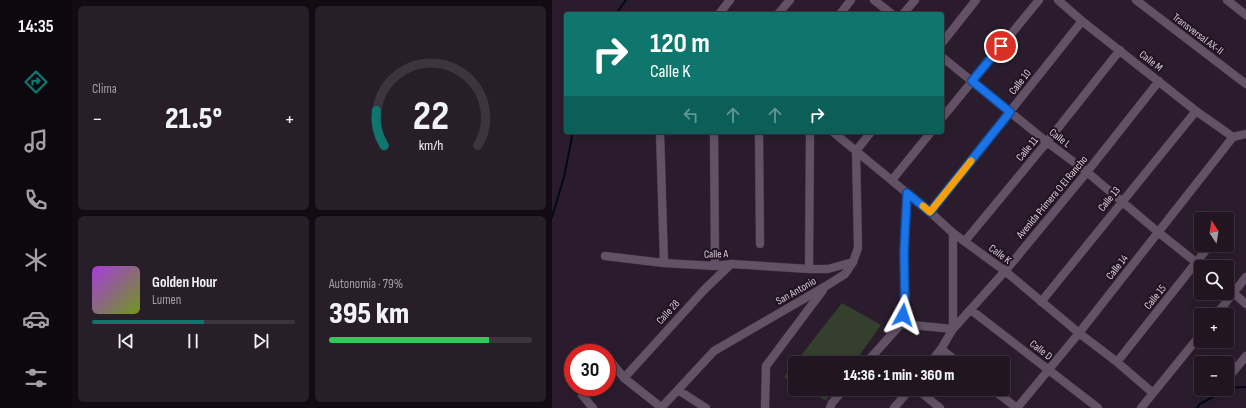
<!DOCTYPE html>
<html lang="es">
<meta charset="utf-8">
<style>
:root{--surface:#201521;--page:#281e2a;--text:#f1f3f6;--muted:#a29fa5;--line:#3d343f;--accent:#0f766e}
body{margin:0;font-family:"Sofia Sans Condensed",sans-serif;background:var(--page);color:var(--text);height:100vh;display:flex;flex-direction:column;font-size:15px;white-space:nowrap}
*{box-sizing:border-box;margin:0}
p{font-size:13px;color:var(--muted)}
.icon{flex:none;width:22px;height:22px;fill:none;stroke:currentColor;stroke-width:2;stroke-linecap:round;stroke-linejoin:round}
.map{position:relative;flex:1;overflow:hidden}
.side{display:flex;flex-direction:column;gap:6px;padding:6px;background:#120c12;width:480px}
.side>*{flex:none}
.guide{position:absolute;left:12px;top:12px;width:380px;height:122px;border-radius:4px;box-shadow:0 2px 10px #0003,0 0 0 1px var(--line);background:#0f766e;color:#fff;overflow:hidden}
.needle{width:26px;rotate:348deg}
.tools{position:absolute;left:642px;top:212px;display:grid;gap:8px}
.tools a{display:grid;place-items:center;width:40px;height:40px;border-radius:4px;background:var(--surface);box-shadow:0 2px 10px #0003,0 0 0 1px var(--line);font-size:20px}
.speed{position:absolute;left:12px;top:344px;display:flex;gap:8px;font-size:20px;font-weight:700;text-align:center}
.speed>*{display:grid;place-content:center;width:52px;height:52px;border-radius:50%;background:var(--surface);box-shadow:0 2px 10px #0003,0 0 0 1px var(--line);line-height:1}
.speed .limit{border:6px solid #d22;background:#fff;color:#111}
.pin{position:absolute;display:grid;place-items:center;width:34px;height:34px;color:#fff;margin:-17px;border:2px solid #fff;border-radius:50%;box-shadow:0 1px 4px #0007}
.me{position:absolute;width:44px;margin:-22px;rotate:5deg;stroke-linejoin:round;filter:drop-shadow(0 0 3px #0008)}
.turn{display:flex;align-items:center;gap:14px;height:84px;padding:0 20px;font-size:18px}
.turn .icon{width:52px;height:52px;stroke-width:2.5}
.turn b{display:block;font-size:28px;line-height:34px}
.lanes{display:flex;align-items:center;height:38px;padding:0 20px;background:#0003;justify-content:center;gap:20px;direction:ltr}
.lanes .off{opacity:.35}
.big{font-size:30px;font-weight:800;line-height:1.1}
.side .widget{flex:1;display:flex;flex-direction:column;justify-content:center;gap:6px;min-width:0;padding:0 14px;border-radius:6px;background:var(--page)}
.side .dial{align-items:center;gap:0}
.dial svg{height:104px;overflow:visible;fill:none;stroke:var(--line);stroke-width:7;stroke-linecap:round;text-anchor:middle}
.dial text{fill:var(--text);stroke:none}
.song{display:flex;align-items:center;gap:12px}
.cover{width:48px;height:48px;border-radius:6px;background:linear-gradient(135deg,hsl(280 70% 55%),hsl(80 70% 35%))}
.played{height:4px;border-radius:2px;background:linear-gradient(90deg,var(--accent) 55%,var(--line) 55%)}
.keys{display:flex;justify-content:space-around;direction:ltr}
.heat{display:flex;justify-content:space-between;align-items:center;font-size:22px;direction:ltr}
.charge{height:6px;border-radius:3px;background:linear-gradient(90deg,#34c759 79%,var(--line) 0)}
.side .tiles{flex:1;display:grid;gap:6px;grid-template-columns:repeat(2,1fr)}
.trip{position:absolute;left:236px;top:356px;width:222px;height:40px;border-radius:4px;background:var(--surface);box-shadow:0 2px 10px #0003,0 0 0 1px var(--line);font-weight:800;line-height:40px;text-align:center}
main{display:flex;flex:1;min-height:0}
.dock{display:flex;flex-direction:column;width:72px;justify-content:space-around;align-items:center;background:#0d080d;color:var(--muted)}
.dock .icon{width:28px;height:28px}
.dock .selected{color:var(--accent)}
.dock b{font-size:18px;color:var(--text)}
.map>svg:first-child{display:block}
</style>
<main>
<nav class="dock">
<b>14:35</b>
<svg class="icon selected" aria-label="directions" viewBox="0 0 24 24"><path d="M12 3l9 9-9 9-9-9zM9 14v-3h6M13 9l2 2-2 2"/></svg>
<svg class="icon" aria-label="music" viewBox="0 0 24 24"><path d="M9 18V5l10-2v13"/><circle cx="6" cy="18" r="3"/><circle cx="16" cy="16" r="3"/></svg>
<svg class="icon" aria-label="phone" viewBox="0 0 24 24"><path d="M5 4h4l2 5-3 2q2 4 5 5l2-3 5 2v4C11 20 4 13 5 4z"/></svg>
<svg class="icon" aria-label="climate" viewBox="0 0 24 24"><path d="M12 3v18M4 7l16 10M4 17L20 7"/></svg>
<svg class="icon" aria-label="car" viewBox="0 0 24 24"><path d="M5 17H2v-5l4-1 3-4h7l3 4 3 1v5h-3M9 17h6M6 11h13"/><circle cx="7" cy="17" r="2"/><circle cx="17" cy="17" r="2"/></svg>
<svg class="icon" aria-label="filters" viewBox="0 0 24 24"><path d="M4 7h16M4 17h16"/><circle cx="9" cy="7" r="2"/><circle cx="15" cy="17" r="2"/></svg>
</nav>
<section class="side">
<div class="tiles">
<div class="widget"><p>Clima</p>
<div class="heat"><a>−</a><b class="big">21.5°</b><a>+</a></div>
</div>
<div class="widget dial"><svg viewBox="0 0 100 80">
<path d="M14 69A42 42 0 1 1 86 69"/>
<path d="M14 69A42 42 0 0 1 8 42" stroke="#0f766e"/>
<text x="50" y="56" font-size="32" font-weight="700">22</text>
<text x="50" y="72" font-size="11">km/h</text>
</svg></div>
<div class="widget">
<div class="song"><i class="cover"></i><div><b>Golden Hour</b><p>Lumen</p></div></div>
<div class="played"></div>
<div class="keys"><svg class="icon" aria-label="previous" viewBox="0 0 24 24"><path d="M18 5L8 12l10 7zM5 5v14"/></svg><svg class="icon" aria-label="pause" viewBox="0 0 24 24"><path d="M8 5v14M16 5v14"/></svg><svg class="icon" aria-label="next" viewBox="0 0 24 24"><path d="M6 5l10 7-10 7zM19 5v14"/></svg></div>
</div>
<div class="widget"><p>Autonomía · 79%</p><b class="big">395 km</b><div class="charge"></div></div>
</div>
</section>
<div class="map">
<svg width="694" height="408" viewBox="0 0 694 408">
<rect width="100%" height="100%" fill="#2a1c2c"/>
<path fill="#343f2d" d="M290 303 329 325 302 363H243Z
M243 363V384L232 377Z
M253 389H282L274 401Z"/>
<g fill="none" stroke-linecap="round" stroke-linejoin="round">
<path stroke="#000b18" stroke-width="2" d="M64 14 74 0
M0 217 12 177 21 132
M645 408 648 404 677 388 694 387"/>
<g stroke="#423643" stroke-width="9">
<path id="minor" d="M322 0 340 14
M506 0 530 21 644 111 681 137
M584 0 694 84
M675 0 694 15
M167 14 178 0
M226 14 238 0
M288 14 299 0
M351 14 363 0
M390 43 424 0
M390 57 495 142 535 172 606 232 650 267
M390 118 487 0
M108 132 112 263
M162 132 163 266
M207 132 208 244
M281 132 378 212 401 233 453 271 527 333 565 362 601 393
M681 137 694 134
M304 151 319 132
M340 180 379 132
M378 212 530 21
M675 223 677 220
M413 241 495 142 568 50
M53 256 112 263 163 266 179 264 257 269H276L301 262
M257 269 258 132
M675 287 694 304
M489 302 644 111
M419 310 546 408
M664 315 694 277
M349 324 401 329V233
M389 349 407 363
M565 362 658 245
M60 363 72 378 110 408
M314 363 349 324 353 307 352 253 355 193
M378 363 389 349 401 329 454 270 535 172 607 81
M681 372 694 356
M72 378 152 290 179 264
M365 389 388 408
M440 389 465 408 527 333 681 137
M126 390 154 408
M30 395 41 408
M109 408 162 351 274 286 293 274 301 262 306 248 304 151
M213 408 214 366 271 290
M278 408 280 403 292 389
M342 408 358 389
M589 408 649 334"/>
</g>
<use href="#minor" stroke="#635265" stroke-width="8"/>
</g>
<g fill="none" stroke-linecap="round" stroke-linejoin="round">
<g stroke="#114b97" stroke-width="10">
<path id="route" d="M351 315 353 307 352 253 355 193 378 212 458 112 420 81 449 46"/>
</g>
<use href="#route" stroke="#1a73e8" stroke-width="7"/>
<path stroke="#f59e0b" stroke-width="7" d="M371 206 378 212 419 161"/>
</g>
<g text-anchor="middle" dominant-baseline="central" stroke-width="4" stroke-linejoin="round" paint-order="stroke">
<g font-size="11" fill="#d7cdd8" stroke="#211322">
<text transform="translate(646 34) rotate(37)">Transversal AX-II</text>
<text transform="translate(599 61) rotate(38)">Calle M</text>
<text transform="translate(468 82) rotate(-52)">Calle 10</text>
<text transform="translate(508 138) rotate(38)">Calle L</text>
<text transform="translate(475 149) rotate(-51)">Calle 11</text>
<text transform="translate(500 197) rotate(-50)">Avenida Primera O El Rancho</text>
<text transform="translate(557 199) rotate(-51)">Calle 13</text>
<text transform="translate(164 254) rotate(-1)">Calle A</text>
<text transform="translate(448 254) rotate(37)">Calle K</text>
<text transform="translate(565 267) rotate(-52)">Calle 14</text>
<text transform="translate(244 291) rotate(-30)">San Antonio</text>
<text transform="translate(603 297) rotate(-51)">Calle 15</text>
<text transform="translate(116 312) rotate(-48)">Calle 28</text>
<text transform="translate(489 350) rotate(38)">Calle D</text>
</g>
</g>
</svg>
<div class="tools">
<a><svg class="needle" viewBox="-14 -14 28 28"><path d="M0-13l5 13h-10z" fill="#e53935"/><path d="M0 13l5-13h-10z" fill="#a29fa5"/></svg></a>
<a><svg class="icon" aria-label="search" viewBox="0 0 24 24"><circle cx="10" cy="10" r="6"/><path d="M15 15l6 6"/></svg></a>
<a>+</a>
<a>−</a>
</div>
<div class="speed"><div class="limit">30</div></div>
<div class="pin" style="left:449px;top:46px;background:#d93025"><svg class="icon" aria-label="arrive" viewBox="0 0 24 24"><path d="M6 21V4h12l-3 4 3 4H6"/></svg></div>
<svg class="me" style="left:351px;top:315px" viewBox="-20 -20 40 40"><path d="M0-17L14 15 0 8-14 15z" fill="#1a73e8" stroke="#fff" stroke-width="4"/></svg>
<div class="trip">14:36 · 1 min · 360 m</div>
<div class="guide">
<div class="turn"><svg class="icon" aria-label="right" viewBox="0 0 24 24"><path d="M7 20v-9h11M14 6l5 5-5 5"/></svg><div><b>120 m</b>Calle K</div></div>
<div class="lanes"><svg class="icon off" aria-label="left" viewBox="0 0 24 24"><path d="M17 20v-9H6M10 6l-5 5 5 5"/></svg><svg class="icon off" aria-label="ahead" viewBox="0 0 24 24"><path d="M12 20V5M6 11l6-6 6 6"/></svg><svg class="icon off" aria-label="ahead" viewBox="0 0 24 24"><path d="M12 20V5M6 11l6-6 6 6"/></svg><svg class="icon" aria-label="right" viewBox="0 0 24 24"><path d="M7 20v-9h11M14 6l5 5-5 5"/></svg></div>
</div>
</div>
</main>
